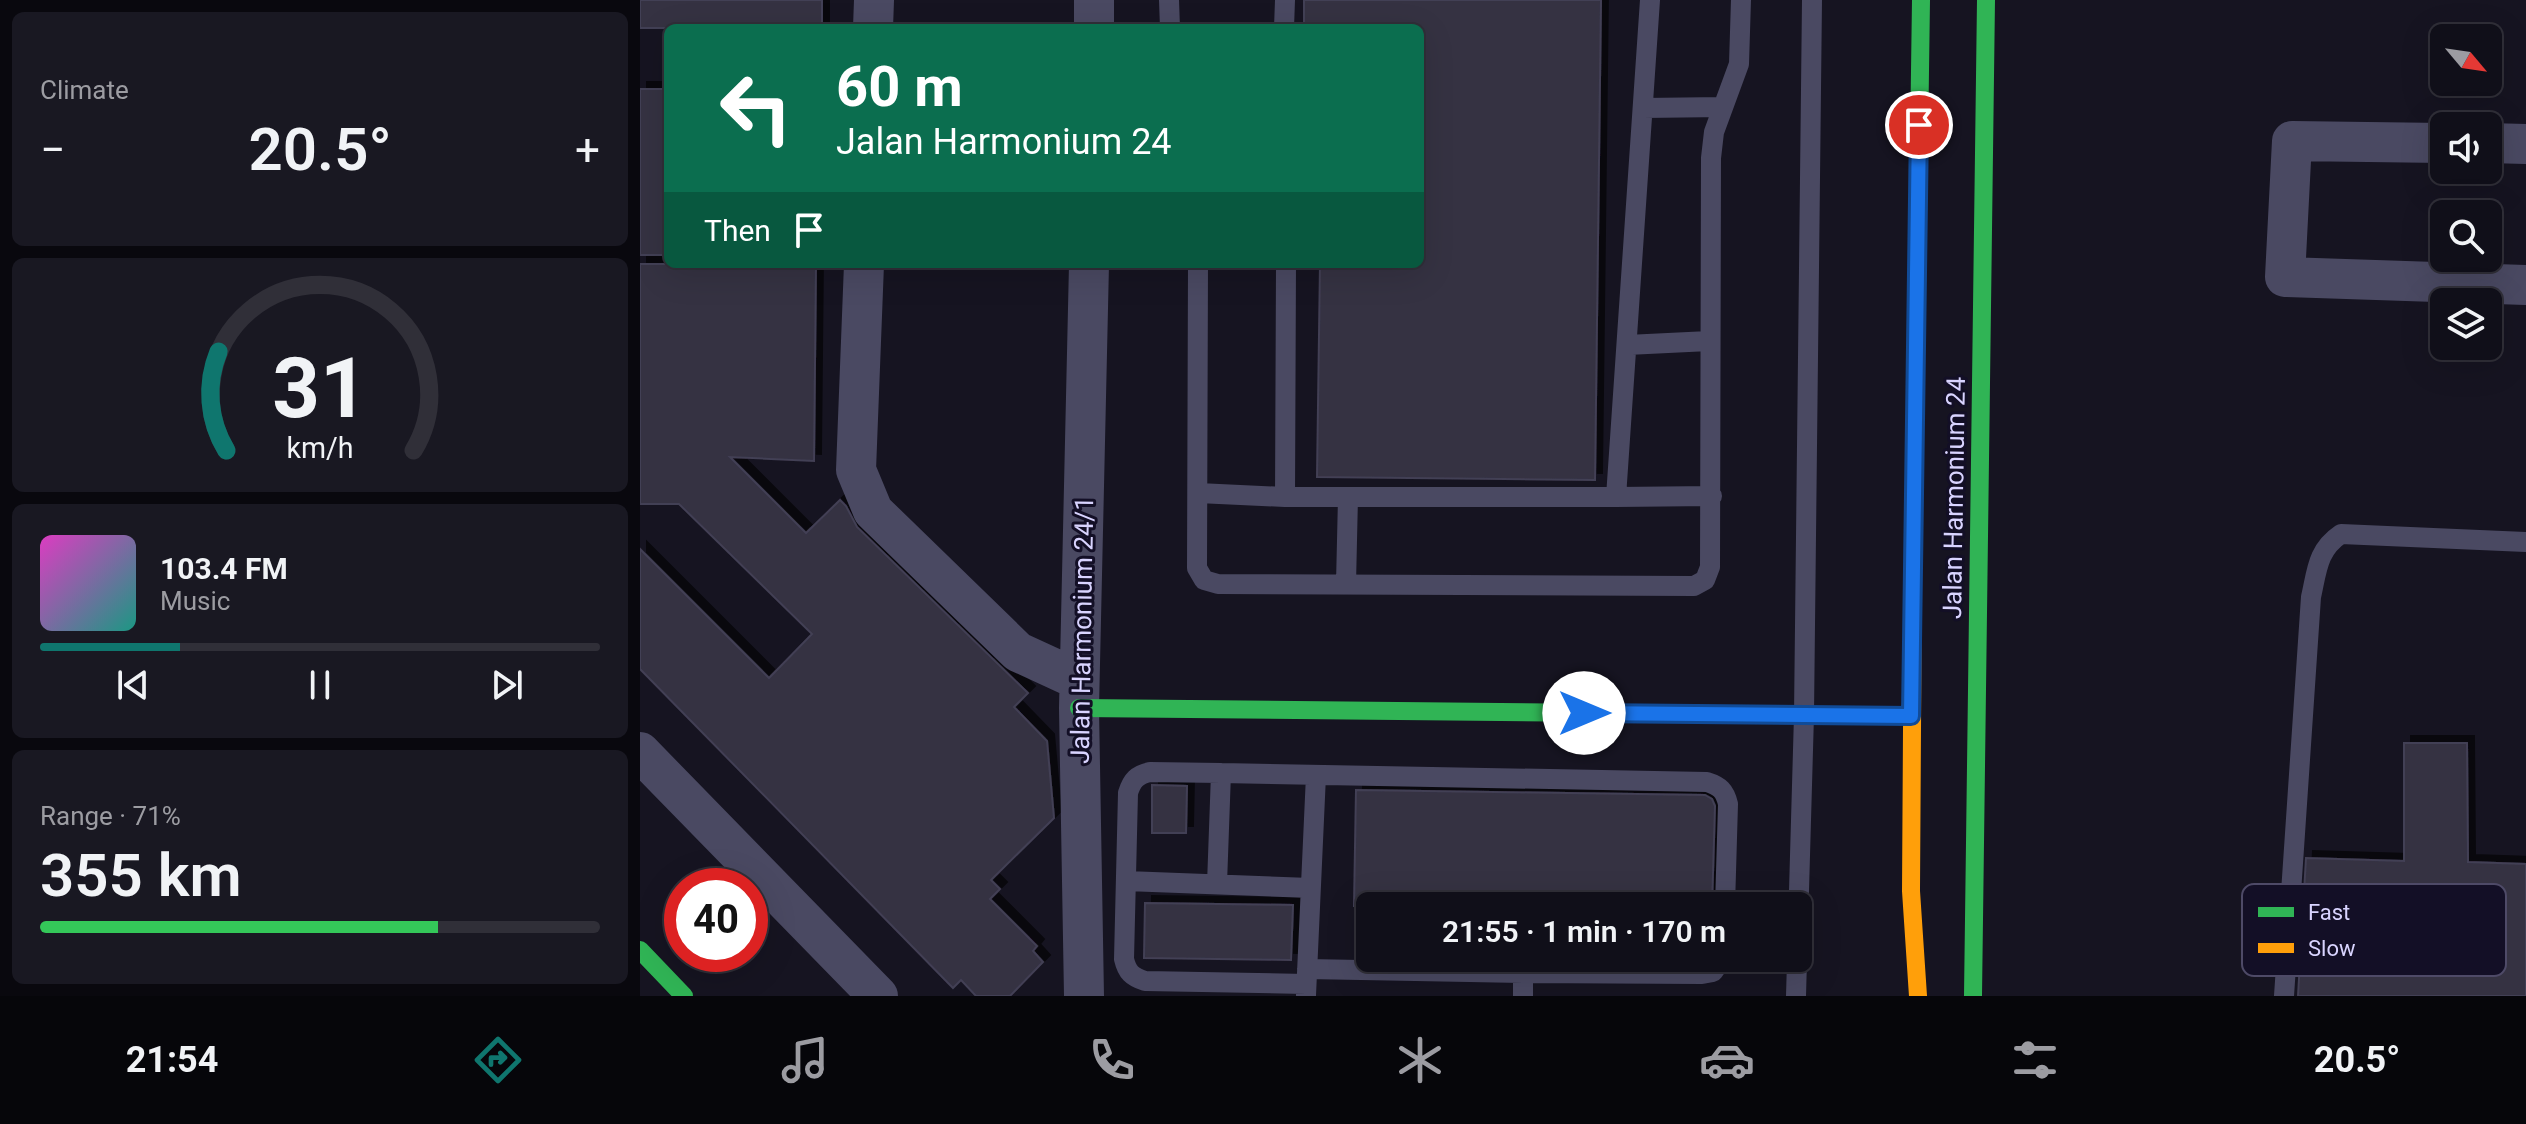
<!DOCTYPE html>
<meta charset="utf-8">
<style>
:root{--surface:#100f19;--page:#191822;--text:#f1f3f6;--muted:#9c9ca2;--line:#302f38;--accent:#0f766e}
body{margin:0;font-family:Roboto,sans-serif;background:var(--page);color:var(--text);height:100vh;display:flex;flex-direction:column;font-size:30px;white-space:nowrap}
*{box-sizing:border-box;margin:0}
p{font-size:26px;color:var(--muted)}
.icon{flex:none;width:44px;height:44px;fill:none;stroke:currentColor;stroke-width:2;stroke-linecap:round;stroke-linejoin:round}
.map{position:relative;flex:1;overflow:hidden}
.side{display:flex;flex-direction:column;gap:12px;padding:12px;background:#09080e;width:640px}
.side>*{flex:none}
.hud{position:absolute;left:24px;top:24px;width:760px;height:244px;border-radius:12px;box-shadow:0 8px 32px #0002,0 0 0 2px var(--line);background:#0b6e4f;color:#fff;overflow:hidden}
.needle{width:52px;rotate:119deg}
.fabs{position:absolute;left:1790px;top:24px;display:grid;gap:16px}
.fabs a{display:grid;place-items:center;width:72px;height:72px;border-radius:12px;background:var(--surface);box-shadow:0 8px 32px #0002,0 0 0 2px var(--line);font-size:40px}
.speed{position:absolute;left:24px;top:868px;display:flex;gap:16px;font-size:40px;font-weight:700;text-align:center}
.speed>*{display:grid;place-content:center;width:104px;height:104px;border-radius:50%;background:var(--surface);box-shadow:0 8px 32px #0002,0 0 0 2px var(--line);line-height:1}
.speed .limit{border:12px solid #d22;background:#fff;color:#111}
.pin{position:absolute;display:grid;place-items:center;width:68px;height:68px;color:#fff;margin:-34px;border:4px solid #fff;border-radius:50%;box-shadow:0 2px 8px #0007}
.me{position:absolute;width:88px;margin:-44px;rotate:90deg;stroke-linejoin:round;filter:drop-shadow(0 0 6px #0008)}
.turn{display:flex;align-items:center;gap:28px;height:168px;padding:0 40px;font-size:36px}
.turn .icon{width:104px;height:104px;stroke-width:2.5}
.turn b{display:block;font-size:56px;line-height:68px}
.then{display:flex;align-items:center;height:76px;padding:0 40px;background:#0003;gap:16px;font-size:30px}
.big{font-size:60px;font-weight:600;line-height:1.1}
.side .tile{flex:1;display:flex;flex-direction:column;justify-content:center;gap:12px;min-width:0;padding:0 28px;border-radius:12px;background:var(--page)}
.side .dial{align-items:center;gap:0}
.dial svg{height:208px;overflow:visible;fill:none;stroke:var(--line);stroke-width:7;stroke-linecap:round;text-anchor:middle}
.dial text{fill:var(--text);stroke:none}
.song{display:flex;align-items:center;gap:24px}
.cover{width:96px;height:96px;border-radius:12px;background:linear-gradient(135deg,hsl(310 70% 55%),hsl(170 70% 35%))}
.played{height:8px;border-radius:4px;background:linear-gradient(90deg,var(--accent) 25%,var(--line) 25%)}
.keys{display:flex;justify-content:space-around;direction:ltr}
.heat{display:flex;justify-content:space-between;align-items:center;font-size:44px;direction:ltr}
.charge{height:12px;border-radius:6px;background:linear-gradient(90deg,#34c759 71%,var(--line) 0)}
.trip{position:absolute;left:716px;top:892px;width:456px;height:80px;border-radius:12px;background:var(--surface);box-shadow:0 8px 32px #0002,0 0 0 2px var(--line);font-weight:600;line-height:80px;text-align:center}
.menu{display:flex;height:128px;justify-content:space-around;align-items:center;background:#06060a;color:var(--muted)}
.menu .icon{width:56px;height:56px}
.menu .active{color:var(--accent)}
.menu b{font-size:36px;color:var(--text)}
main{display:flex;flex:1;min-height:0}
.map>svg:first-child{display:block}
</style>
<main>
<section class="side">
<div class="tile"><p>Climate</p>
<div class="heat"><a>−</a><b class="big">20.5°</b><a>+</a></div>
</div>
<div class="tile dial"><svg viewBox="0 0 100 80">
<path d="M14 69A42 42 0 1 1 86 69"/>
<path d="M14 69A42 42 0 0 1 11 31" stroke="#0f766e"/>
<text x="50" y="56" font-size="32" font-weight="700">31</text>
<text x="50" y="72" font-size="11">km/h</text>
</svg></div>
<div class="tile">
<div class="song"><i class="cover"></i><div><b>103.4 FM</b><p>Music</p></div></div>
<div class="played"></div>
<div class="keys"><svg class="icon" aria-label="previous" viewBox="0 0 24 24"><path d="M18 5L8 12l10 7zM5 5v14"/></svg><svg class="icon" aria-label="pause" viewBox="0 0 24 24"><path d="M8 5v14M16 5v14"/></svg><svg class="icon" aria-label="next" viewBox="0 0 24 24"><path d="M6 5l10 7-10 7zM19 5v14"/></svg></div>
</div>
<div class="tile"><p>Range · 71%</p><b class="big">355 km</b><div class="charge"></div></div>
</section>
<div class="map">
<svg width="1886" height="996" viewBox="0 0 1886 996">
<defs>
<filter id="shadow"><feDropShadow dx="7" dy="-7" stdDeviation="0" flood-color="#0009"/></filter>
</defs>
<rect width="100%" height="100%" fill="#161421"/>
<path fill="#343243" stroke="#433f54" stroke-width="2" filter="url(#shadow)" d="M0 0H182V28H0Z
M664 0H961L955 480 677 477 680 264H780V28H664Z
M0 89H28L26 255H0Z
M0 264H176L174 461 90 457 166 533 200 500 206 506 217 527 388 693 374 707 407 741 414 818 351 880 360 889 350 899 397 946 393 951 403 962 370 996H336L321 980 313 988 0 669V549L129 678 172 634 39 504H0Z
M1764 743H1827L1828 862 1886 864V996H1658L1666 858 1764 861Z
M512 785 547 786 546 833H512Z
M716 790 1065 795 1072 799 1075 806 1072 906H714Z
M505 903 653 905 651 960 504 958Z"/>
<g fill="none" stroke-linecap="round" stroke-linejoin="round">
<path stroke="#4a4962" stroke-width="20" d="M529 0 530 28
M644 28 645 0
M1003 108 1083 107
M558 264 557 568 564 580 578 584 1054 586 1065 580 1070 567 1071 158 1074 132 1099 64 1101 0
M646 264 645 497H976L1010 0
M987 345 1069 341
M558 493 645 497
M976 497 1072 496
M706 584 708 497
M486 881 670 888
M577 884 581 773
M667 969 883 973
M666 984 505 981C492 977 487 972 484 959L488 793C492 780 497 775 510 772L581 773 1067 782C1080 786 1085 791 1088 804L1085 906
M666 995 676 775
M883 996V973L1062 974 1073 972 1083 958
M1156 996 1164 715 1172 0
M1644 996 1671 597C1677 571 1677 550 1701 534L1886 542"/>
<path stroke="#4a4962" stroke-width="40" d="M233 28 234 0
M454 28V0
M1804 143 1652 141 1645 277 1886 285
M1848 143 1886 144
M224 264 216 470 233 511 378 652 439 680
M0 752 238 996
M444 996 439 708 449 264"/>
<path stroke="#30b455" stroke-width="18" d="M1273 568 1281 0
M439 708 1271 716
M0 950 44 996
M1333 996 1346 0"/>
<path stroke="#ff9f0a" stroke-width="18" d="M1273 568 1271 891 1278 996"/>
</g>
<g fill="none" stroke-linecap="round" stroke-linejoin="round">
<g stroke="#114b97" stroke-width="20">
<path id="route" d="M944 713 1271 716 1279 125"/>
</g>
<use href="#route" stroke="#1a73e8" stroke-width="14"/>
</g>
<g text-anchor="middle" dominant-baseline="central" stroke-width="6" stroke-linejoin="round" paint-order="stroke">
<g font-size="26" fill="#d9d4ff" stroke="#130f26">
<text transform="translate(1314 498) rotate(-89)">Jalan Harmonium 24</text>
<text transform="translate(442 630) rotate(-89)">Jalan Harmonium 24/1</text>
</g>
</g>
<rect x="1602" y="884" width="264" height="92" rx="12" fill="#130f26" stroke="#4e4a67" stroke-width="2"/>
<rect x="1618" y="907" width="36" height="10" fill="#30b455"/>
<rect x="1618" y="943" width="36" height="10" fill="#ff9f0a"/>
<g font-size="22" fill="#d9d4ff">
<text x="1668" y="920">Fast</text>
<text x="1668" y="956">Slow</text>
</g>
</svg>
<div class="fabs">
<a><svg class="needle" viewBox="-14 -14 28 28"><path d="M0-13l5 13h-10z" fill="#e53935"/><path d="M0 13l5-13h-10z" fill="#9c9ca2"/></svg></a>
<a><svg class="icon" aria-label="sound" viewBox="0 0 24 24"><path d="M4 9h4l5-4v14l-5-4H4zM17 9q2 3 0 6"/></svg></a>
<a><svg class="icon" aria-label="search" viewBox="0 0 24 24"><circle cx="10" cy="10" r="6"/><path d="M15 15l6 6"/></svg></a>
<a><svg class="icon" aria-label="layers" viewBox="0 0 24 24"><path d="M12 4l9 5-9 5-9-5zM3 14l9 5 9-5"/></svg></a>
</div>
<div class="speed"><div class="limit">40</div></div>
<div class="pin" style="left:1279px;top:125px;background:#d93025"><svg class="icon" aria-label="arrive" viewBox="0 0 24 24"><path d="M6 21V4h12l-3 4 3 4H6"/></svg></div>
<svg class="me" style="left:944px;top:713px" viewBox="-20 -20 40 40"><circle r="19" fill="#fff"/><path d="M0-13L10 11 0 6-10 11z" fill="#1a73e8"/></svg>
<div class="trip">21:55 · 1 min · 170 m</div>
<div class="hud">
<div class="turn"><svg class="icon" aria-label="left" viewBox="0 0 24 24"><path d="M17 20v-9H6M10 6l-5 5 5 5"/></svg><div><b>60 m</b>Jalan Harmonium 24</div></div>
<div class="then">Then<svg class="icon" aria-label="arrive" viewBox="0 0 24 24"><path d="M6 21V4h12l-3 4 3 4H6"/></svg></div>
</div>
</div>
</main>
<nav class="menu">
<b>21:54</b>
<svg class="icon active" aria-label="directions" viewBox="0 0 24 24"><path d="M12 3l9 9-9 9-9-9zM9 14v-3h6M13 9l2 2-2 2"/></svg>
<svg class="icon" aria-label="music" viewBox="0 0 24 24"><path d="M9 18V5l10-2v13"/><circle cx="6" cy="18" r="3"/><circle cx="16" cy="16" r="3"/></svg>
<svg class="icon" aria-label="phone" viewBox="0 0 24 24"><path d="M5 4h4l2 5-3 2q2 4 5 5l2-3 5 2v4C11 20 4 13 5 4z"/></svg>
<svg class="icon" aria-label="climate" viewBox="0 0 24 24"><path d="M12 3v18M4 7l16 10M4 17L20 7"/></svg>
<svg class="icon" aria-label="car" viewBox="0 0 24 24"><path d="M5 17H2v-5l4-1 3-4h7l3 4 3 1v5h-3M9 17h6M6 11h13"/><circle cx="7" cy="17" r="2"/><circle cx="17" cy="17" r="2"/></svg>
<svg class="icon" aria-label="filters" viewBox="0 0 24 24"><path d="M4 7h16M4 17h16"/><circle cx="9" cy="7" r="2"/><circle cx="15" cy="17" r="2"/></svg>
<b>20.5°</b>
</nav>
